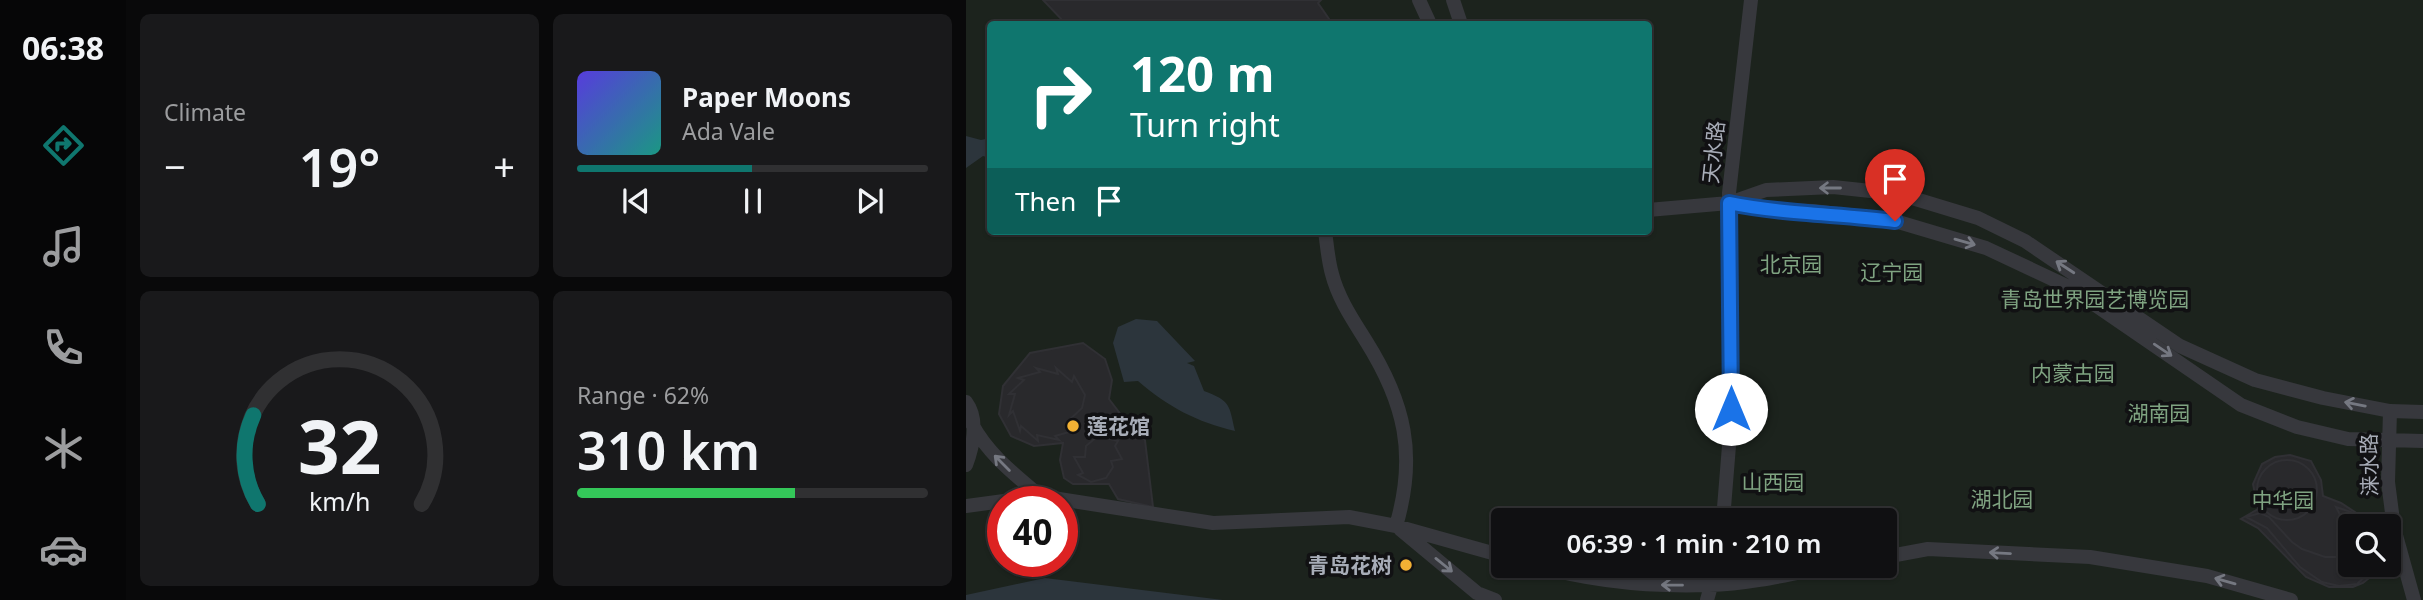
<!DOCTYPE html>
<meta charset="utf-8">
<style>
:root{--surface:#101012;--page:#19191b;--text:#f1f3f6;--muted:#9c9d9f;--line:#303032;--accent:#0f766e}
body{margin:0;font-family:"Noto Sans","Noto Sans SC",sans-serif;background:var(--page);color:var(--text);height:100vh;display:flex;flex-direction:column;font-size:26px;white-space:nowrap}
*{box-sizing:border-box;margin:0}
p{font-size:23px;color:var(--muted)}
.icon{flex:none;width:38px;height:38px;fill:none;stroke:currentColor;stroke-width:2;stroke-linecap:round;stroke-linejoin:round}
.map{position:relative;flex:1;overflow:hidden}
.sheet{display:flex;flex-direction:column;gap:14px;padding:14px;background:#09090a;width:840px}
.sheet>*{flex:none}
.hud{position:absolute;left:21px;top:21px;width:665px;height:214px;border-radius:7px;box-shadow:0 2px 5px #0004,0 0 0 2px var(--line);background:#0f766e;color:#fff;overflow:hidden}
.buttons{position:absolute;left:1372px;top:514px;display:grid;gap:14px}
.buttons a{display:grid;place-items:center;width:63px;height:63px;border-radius:7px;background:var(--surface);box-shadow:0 2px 5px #0004,0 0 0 2px var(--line);font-size:35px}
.speed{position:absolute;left:21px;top:486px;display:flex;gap:14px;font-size:35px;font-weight:700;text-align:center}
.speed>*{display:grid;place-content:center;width:91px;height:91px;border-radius:50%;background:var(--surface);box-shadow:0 2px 5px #0004,0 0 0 2px var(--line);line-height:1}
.speed .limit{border:10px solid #d22;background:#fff;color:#111}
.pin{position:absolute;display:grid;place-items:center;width:60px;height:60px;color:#fff;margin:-72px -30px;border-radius:50% 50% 50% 0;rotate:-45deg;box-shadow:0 0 7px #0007}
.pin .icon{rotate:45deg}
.me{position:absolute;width:77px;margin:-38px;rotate:0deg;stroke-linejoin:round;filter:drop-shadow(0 0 5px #0008)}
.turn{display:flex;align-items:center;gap:24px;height:147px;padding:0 28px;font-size:32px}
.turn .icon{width:91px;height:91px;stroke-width:2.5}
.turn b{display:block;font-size:49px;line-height:60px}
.then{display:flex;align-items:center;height:66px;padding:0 28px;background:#0003;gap:14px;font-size:26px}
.big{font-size:52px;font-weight:600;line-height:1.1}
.sheet .tile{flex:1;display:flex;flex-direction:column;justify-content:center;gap:10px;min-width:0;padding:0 24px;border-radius:10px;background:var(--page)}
.sheet .dial{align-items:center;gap:0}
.dial svg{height:182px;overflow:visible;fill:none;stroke:var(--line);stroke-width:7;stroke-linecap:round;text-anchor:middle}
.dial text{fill:var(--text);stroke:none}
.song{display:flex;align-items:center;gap:21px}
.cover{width:84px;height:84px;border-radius:10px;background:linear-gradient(135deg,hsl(250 70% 55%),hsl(170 70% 35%))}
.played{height:7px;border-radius:4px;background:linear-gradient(90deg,var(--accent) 50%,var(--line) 50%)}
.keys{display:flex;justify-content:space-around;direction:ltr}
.heat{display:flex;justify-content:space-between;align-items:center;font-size:38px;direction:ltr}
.charge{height:10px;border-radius:5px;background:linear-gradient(90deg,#34c759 62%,var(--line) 0)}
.sheet .tiles{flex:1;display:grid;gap:14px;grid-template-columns:repeat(2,1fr)}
.trip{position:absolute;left:525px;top:508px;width:406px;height:70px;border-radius:7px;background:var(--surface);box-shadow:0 2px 5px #0004,0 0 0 2px var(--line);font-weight:600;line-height:70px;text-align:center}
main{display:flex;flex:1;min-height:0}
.menu{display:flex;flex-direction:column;width:126px;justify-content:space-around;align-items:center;background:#060607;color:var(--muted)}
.menu .icon{width:49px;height:49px}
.menu .on{color:var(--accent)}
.menu b{font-size:32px;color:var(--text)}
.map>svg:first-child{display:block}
</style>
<main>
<nav class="menu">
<b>06:38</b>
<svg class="icon on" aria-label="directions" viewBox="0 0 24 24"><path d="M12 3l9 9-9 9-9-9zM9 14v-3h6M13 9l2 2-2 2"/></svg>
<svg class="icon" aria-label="music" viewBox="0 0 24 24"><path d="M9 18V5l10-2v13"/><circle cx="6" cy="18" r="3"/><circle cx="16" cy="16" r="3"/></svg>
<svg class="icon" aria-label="phone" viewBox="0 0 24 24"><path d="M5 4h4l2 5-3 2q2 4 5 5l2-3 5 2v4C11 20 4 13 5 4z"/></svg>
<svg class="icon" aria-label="climate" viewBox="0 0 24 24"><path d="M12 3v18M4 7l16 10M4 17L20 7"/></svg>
<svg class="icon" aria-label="car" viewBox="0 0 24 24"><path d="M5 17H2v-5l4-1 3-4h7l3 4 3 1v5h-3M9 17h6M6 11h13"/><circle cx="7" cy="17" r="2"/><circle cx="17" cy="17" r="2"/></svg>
</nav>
<section class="sheet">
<div class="tiles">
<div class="tile"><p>Climate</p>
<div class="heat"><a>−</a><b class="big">19°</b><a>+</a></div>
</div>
<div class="tile">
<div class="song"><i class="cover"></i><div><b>Paper Moons</b><p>Ada Vale</p></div></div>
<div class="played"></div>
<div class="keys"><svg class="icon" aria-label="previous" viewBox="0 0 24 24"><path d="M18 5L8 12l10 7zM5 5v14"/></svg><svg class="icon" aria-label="pause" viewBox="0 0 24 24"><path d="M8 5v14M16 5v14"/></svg><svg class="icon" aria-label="next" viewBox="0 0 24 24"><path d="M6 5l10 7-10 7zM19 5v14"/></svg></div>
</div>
<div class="tile dial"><svg viewBox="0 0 100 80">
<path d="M14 69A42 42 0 1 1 86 69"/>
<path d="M14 69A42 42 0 0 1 12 30" stroke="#0f766e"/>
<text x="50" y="56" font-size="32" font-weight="700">32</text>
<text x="50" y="72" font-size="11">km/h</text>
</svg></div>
<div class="tile"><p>Range · 62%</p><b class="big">310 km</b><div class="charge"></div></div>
</div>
</section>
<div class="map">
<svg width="1457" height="600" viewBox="0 0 1457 600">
<rect width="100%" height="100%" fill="#161618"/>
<path fill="#1c231d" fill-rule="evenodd" d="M0 0H1457V600H0ZM24 24H682V231H24ZM37 502H96V562H37ZM537 520H919V565H537ZM1384 527H1423V565H1384Z"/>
<path fill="#2c353c" d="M0 136 15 140 24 138V158L17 156 0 168Z
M170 319 191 321 229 361 221 363 228 366 238 391C265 401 263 405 269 431 231 422 202 407 172 381L158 382 147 343 152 327Z
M79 578 257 600H0V595Z"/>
<path fill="#29292c" stroke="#303034" stroke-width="2" d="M77 0H355L352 3 363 19 359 24H100Z
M117 343 139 359 146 380 143 399 156 416 172 420 178 432 187 507 152 499 143 484H107L98 478 94 460 97 443 68 446 45 436 33 414 37 386 64 353Z
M70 368 92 374 90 368 106 382 108 376 119 395 116 408 100 423 102 430H110L89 436 93 440 71 435 72 441 55 426 54 431 47 411 43 415 49 394H43L58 380 52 378 74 372Z
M132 436 152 441 149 446 156 459 145 461 147 467 140 478 125 482 112 475 117 473 108 457H119L120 446Z
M1324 455 1345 461 1355 480 1357 496 1375 503 1395 516 1402 527H1384V565H1411L1407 575 1397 583 1387 587H1363L1340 577 1292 528 1275 519 1292 509 1287 484 1296 464 1309 457Z
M1291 490a30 30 0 1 1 60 0a30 30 0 1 1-60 0Z
M1370 507 1385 512 1398 527H1384V534Z
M1294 513 1303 517 1326 542 1336 549 1359 557H1371L1380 554 1384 545V565H1408V568L1391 584 1373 586 1356 582 1334 567 1301 528 1280 517Z"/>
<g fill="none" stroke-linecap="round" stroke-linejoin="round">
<path stroke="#37383d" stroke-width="14" d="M453 0 464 24
M487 0 495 24
M764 203 795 209 847 211 929 221 1020 248 1103 287 1275 405 1331 427 1382 439 1457 441
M682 210 763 203 800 190 867 187 933 194 1012 218 1059 241 1214 346 1289 380 1357 398 1424 411 1457 412
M359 231C361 245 362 260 366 274 372 298 387 320 400 341 439 403 451 455 430 526
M0 402C13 419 7 447 0 465
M1424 411 1422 482 1428 528 1448 600
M6 424C22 454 48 474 74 496
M0 506 74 496 247 523 383 517 430 526 537 556
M757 520 765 421 763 193 785 0
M434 529 511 593 529 600
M919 557 962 549 1124 557 1241 576 1325 600
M568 565C624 581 686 587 743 585 785 584 829 573 870 565
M741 600 751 565"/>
</g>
<defs><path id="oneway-shaft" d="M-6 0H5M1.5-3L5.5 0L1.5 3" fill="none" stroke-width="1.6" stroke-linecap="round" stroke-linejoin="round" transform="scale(1.75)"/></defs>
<g stroke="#757881">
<use href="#oneway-shaft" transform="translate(864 188) rotate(-180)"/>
<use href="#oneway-shaft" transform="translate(999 242) rotate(16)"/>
<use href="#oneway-shaft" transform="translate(1099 267) rotate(-147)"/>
<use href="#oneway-shaft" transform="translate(1197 350) rotate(34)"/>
<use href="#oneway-shaft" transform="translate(1389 404) rotate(-169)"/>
<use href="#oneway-shaft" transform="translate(36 463) rotate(-135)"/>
<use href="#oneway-shaft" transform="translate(1034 553) rotate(-177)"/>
<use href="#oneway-shaft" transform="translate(478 565) rotate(39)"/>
<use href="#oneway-shaft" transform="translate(1259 581) rotate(-164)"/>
<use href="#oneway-shaft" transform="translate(706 585) rotate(-179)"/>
</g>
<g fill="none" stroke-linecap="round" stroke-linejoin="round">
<g stroke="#114b97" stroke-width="18">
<path id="route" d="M765 409 763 203C817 214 874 214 929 221"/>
</g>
<use href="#route" stroke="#1a73e8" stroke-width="12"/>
</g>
<g fill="#f2b134" stroke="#111113" stroke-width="2.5">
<circle cx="107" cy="426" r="7"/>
<circle cx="440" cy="565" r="7"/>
</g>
<g text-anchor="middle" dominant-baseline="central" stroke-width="7" stroke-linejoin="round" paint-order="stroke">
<g font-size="21" fill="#a8adb8" stroke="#111113">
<text transform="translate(747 152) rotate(-84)">天水路</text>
<text transform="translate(1403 465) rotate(-91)">涞水路</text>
</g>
<g font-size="21" fill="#7fa381" stroke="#111113">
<text x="825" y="264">北京园</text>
<text x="926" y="272">辽宁园</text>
<text x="1129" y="299">青岛世界园艺博览园</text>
<text x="1107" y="373">内蒙古园</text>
<text x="1193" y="413">湖南园</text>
<text x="807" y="482">山西园</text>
<text x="1036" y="499">湖北园</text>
<text x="1317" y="500">中华园</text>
</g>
<g font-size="21" font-weight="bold" fill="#a8adb8" stroke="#111113" text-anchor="start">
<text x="121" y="426">莲花馆</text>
<text x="426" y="565" text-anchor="end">青岛花树</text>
</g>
</g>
</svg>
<div class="buttons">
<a><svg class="icon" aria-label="search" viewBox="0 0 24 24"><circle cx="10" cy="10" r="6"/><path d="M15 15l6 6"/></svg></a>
</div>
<div class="speed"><div class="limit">40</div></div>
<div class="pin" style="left:929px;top:221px;background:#d93025"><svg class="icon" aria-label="arrive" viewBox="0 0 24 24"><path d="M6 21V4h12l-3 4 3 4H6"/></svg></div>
<svg class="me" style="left:765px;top:409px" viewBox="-20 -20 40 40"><circle r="19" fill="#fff"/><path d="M0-13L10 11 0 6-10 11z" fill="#1a73e8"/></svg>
<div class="trip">06:39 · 1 min · 210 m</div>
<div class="hud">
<div class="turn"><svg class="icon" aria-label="right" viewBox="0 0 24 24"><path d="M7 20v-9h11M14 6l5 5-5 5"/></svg><div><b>120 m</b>Turn right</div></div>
<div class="then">Then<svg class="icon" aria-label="arrive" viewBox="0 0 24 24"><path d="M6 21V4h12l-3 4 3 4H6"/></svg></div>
</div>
</div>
</main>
